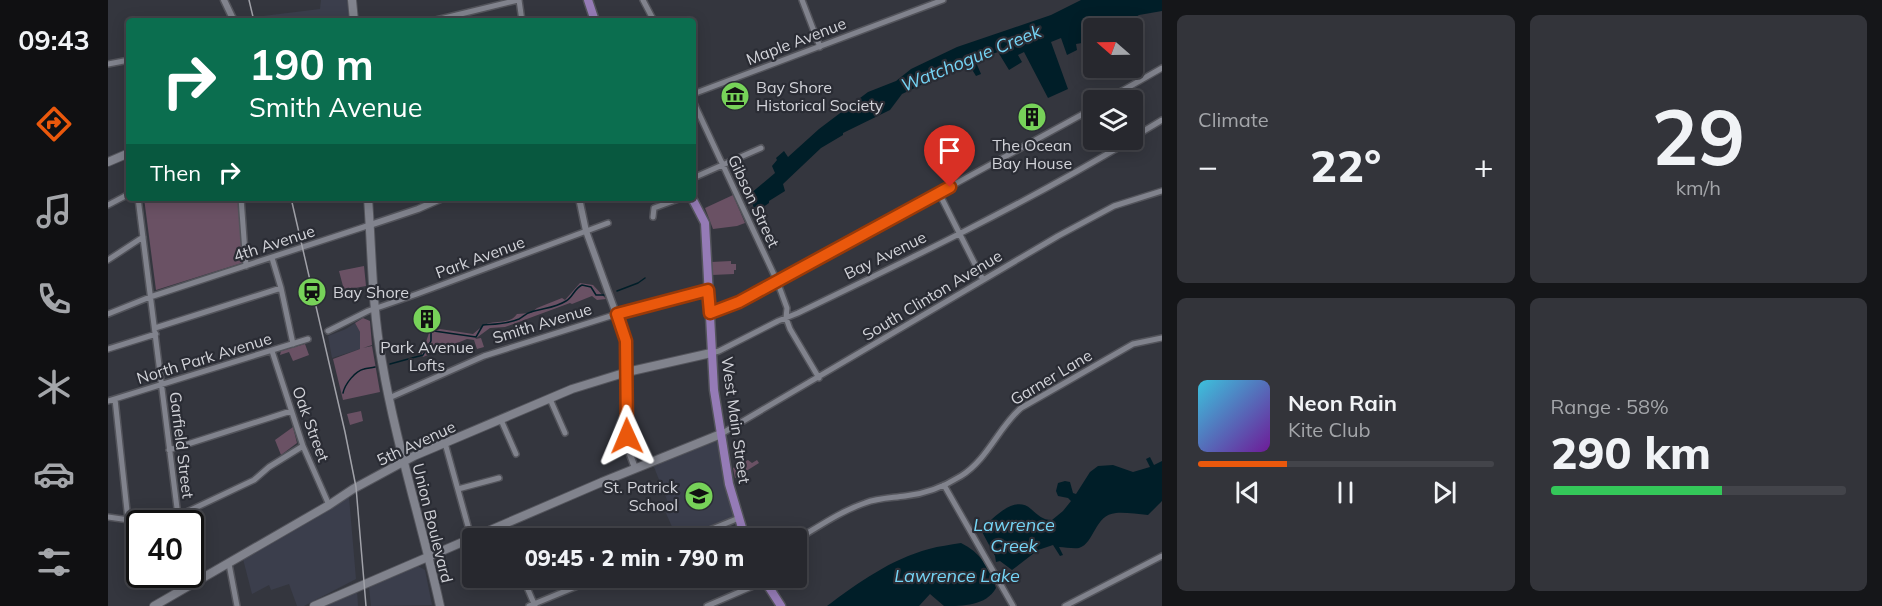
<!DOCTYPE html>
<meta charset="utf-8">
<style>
:root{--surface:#27282e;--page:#33343a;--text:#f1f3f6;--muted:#a4a6aa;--line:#43444a;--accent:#ea580c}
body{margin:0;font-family:Mulish,sans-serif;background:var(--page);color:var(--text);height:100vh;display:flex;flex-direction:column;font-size:22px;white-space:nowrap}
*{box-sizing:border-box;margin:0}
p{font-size:20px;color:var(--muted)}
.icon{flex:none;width:33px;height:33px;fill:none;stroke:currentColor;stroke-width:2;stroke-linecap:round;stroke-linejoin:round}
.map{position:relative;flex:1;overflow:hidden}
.panel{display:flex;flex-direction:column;gap:15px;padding:15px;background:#151619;width:720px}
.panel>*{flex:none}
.hud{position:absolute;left:18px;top:18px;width:570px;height:183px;border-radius:6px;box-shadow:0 3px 15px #0003,0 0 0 2px var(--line);background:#0b6e4f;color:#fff;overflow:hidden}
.needle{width:39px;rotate:290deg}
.fabs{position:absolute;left:975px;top:18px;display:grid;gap:12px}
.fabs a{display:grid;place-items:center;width:60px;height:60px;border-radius:6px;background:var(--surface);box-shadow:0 3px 15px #0003,0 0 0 2px var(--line);font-size:30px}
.speed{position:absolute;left:18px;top:510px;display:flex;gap:12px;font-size:30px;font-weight:700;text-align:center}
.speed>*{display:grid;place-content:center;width:78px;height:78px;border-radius:50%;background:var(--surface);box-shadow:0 3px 15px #0003,0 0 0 2px var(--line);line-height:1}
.speed .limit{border:3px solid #111;border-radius:9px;background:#fff;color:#111}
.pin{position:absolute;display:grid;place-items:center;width:51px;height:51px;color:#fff;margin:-62px -26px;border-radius:50% 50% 50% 0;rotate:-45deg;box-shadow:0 0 6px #0007}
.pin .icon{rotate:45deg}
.me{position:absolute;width:66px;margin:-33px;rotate:359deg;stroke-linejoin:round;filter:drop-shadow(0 0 4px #0008)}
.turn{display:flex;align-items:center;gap:21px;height:126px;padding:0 24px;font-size:27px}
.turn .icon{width:78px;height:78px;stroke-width:2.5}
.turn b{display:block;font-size:42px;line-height:51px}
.then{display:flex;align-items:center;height:57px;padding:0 24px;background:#0003;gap:12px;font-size:22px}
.big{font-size:45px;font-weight:800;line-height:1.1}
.panel .widget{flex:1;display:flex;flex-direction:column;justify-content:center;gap:9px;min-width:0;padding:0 21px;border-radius:9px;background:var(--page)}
.panel .dial{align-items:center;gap:0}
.dial b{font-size:78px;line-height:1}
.song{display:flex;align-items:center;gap:18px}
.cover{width:72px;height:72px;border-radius:9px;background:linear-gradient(135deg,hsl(190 70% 55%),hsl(280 70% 35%))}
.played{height:6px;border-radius:3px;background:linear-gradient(90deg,var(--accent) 30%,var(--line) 30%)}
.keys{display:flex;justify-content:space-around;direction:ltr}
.heat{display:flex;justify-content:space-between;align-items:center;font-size:33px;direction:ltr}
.charge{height:9px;border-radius:4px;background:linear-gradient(90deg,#34c759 58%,var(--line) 0)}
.panel .tiles{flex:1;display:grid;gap:15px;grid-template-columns:repeat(2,1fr)}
.trip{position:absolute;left:354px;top:528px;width:345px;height:60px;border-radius:6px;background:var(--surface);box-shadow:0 3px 15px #0003,0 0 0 2px var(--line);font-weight:800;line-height:60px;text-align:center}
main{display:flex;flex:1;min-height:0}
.menu{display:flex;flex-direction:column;width:108px;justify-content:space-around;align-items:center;background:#101012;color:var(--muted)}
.menu .icon{width:42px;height:42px}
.menu .on{color:var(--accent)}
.menu b{font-size:27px;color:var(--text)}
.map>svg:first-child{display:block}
</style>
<main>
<nav class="menu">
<b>09:43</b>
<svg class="icon on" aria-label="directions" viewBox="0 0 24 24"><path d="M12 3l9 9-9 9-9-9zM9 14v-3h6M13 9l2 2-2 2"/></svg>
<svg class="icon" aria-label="music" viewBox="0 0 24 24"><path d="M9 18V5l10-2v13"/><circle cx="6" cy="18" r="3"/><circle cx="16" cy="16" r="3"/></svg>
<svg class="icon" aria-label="phone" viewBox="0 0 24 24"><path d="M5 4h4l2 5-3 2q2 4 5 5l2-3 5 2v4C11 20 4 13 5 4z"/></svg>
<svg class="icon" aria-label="climate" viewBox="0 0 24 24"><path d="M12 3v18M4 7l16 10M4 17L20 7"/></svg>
<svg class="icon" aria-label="car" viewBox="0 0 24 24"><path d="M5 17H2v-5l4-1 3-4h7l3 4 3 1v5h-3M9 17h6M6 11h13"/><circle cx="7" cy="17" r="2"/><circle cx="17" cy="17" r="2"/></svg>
<svg class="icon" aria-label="filters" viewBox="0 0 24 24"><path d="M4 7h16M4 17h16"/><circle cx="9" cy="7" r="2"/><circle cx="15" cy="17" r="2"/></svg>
</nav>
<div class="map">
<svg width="1054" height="606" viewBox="0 0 1054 606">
<rect width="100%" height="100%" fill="#34363e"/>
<path fill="#3b3e4c" d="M213 0H241L242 21H148L147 17 212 9Z
M247 323 252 332V349L224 358 220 336 238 329Z
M613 434 631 518 582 538H569L557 511 563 510 544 462Z
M241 497 248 579 196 606H189L181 584 163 590 161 585 144 594 135 559Z
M310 566 317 570 324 605 263 606 261 587Z
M249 590 250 606H215Z"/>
<path fill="#6a5164" d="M625 195 637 223 629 226 605 229 597 208Z
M36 198H131L134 263 48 290Z
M623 261V264H628V270H626V274L604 275 603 262Z
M256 266 258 286 236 290 231 271Z
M472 283 485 285 498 299 489 300 484 296 464 304 462 303 397 327 382 328 367 339 373 338 376 347 369 349 366 340 359 339 315 357 314 354 321 333 332 329 365 334C370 330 376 324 382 323 392 321 403 323 409 314L423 313 429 308 454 298 457 300Z
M255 318 262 321 264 345 255 348 264 346 272 392 235 400 225 359 252 349V332L247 323Z
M197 344 201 355 185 361 181 352 172 355 173 351Z
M253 411 255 421 242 425 239 414Z
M185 427 189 443 173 455 167 440Z
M640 460 644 463 649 460 651 463 627 478 625 468Z"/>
<path fill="#001e28" d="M973 0H1054V11L1031 15 1023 20 997 26 992 22 979 26 985 43 976 47 974 43 968 44 969 50 959 55 953 38 943 42 960 89 940 98 916 52 910 55 914 62 901 70 890 52 867 60 873 74 868 76 860 63 794 94 782 110 735 133V135L713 148 675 184 677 191 661 201V203L647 213 642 194 667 173 664 166 669 160 668 158 676 151 680 157 711 129 760 92 788 81 803 69 849 47 943 15Z
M1042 457 1046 465 1054 461V501L1040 515C1029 514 1016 512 1008 513 986 515 987 543 971 548 965 549 957 547 951 547L955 555 952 556 945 545 930 550 904 570 892 561 888 562 887 556 873 530C884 519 906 494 923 509 930 515 934 520 944 520L955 511 963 501 960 498 950 496 948 491 950 483 957 481 962 482 965 493 968 494 982 472 990 466 1005 465 1025 472 1042 467 1038 459Z
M853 543C872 552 882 568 888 588 878 606 855 606 836 606L822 594 811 606H719C750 583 783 559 821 549 831 546 842 545 853 543Z"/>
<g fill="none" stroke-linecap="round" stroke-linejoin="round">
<path stroke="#001e28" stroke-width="1.5" d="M509 291 530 283 537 278
M282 364 315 355 323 341V333L326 331 368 337 375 325C388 324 400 324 411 319 415 317 418 313 423 312 435 308 447 308 458 301 465 297 466 289 474 285L483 287 488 295H497
M235 393C237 384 247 371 256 369 259 368 263 368 267 367"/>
<g stroke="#53545b" stroke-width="8">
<path id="minor" d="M411 0 414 21
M535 0 546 21
M694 0 712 47
M324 21 410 0
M0 64 21 60
M585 94 835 0
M998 100 1054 68
M585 101 669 281 679 308 678 318 682 329 711 378
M1024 138 1054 120
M585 178 653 148
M831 193 875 280
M30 198 71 524
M133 198 138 266
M0 205 21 194
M545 217 546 208 573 198
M164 258 173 288 185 344
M0 260 35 237
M602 313 631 302 986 108
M0 314 42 297 262 225
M47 328 173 288
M220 331 260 311 309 294 500 223
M0 349 48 334
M164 351 195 446 221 505
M603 353 611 351 670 321 690 313C802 259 916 204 1023 140
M281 398 376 356 509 314 600 290
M7 399 20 520
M442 399 457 433
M0 401 200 339
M393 420 408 454
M613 434 950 236 1006 206 1054 191
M337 443 363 537
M61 450 183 411
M836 485 905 606
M350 489 391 478
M70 516 146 480 161 467 195 446
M0 517 49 524
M393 525 399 538
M582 538 631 518
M688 540C710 527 733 511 757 503 770 498 783 498 797 496 817 494 837 486 853 476 880 459 890 428 913 408L1025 344 1054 338
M121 564 129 606
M78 574 79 587
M415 578 427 606
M421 606 489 578
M599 606 657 581
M957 606 1054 556"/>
</g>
<g stroke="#53545b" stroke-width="9">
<path id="tertiary" d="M116 0 126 21
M471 198 478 231 518 341 520 449 527 468
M262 225 310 209 335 198"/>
</g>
<g stroke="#53545b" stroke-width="10">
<path id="secondary" d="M244 0 246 21
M0 162 21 153
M260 198C264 253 264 308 274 362 288 444 314 524 332 606
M46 606 221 505 245 489 306 456 464 389 519 372 603 353
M206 606 494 482 613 434"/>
</g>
<g stroke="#53545b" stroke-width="11">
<path id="primary" d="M480 0 487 21
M584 198 597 223 606 390 621 484 637 538
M655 578 673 606"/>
</g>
<use href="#minor" stroke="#81838d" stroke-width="5"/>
<use href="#tertiary" stroke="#81838d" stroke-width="6"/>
<use href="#secondary" stroke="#81838d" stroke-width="8"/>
<use href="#primary" stroke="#957bb6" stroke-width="8"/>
<path stroke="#a1a2a9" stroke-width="1.5" d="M141 0 146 21
M183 198 237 432 248 487 258 606"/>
</g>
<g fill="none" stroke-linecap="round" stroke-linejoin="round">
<g stroke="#983908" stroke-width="15">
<path id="route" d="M519 436 518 341 509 314 600 290 602 313 631 302 842 187"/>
</g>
<use href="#route" stroke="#ea580c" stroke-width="10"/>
</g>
<defs>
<g id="museum-disc" transform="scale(1.5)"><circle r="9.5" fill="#77d259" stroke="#2a2c34"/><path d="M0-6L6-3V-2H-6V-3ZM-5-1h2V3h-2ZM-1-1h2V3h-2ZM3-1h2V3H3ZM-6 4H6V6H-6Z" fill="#111"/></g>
<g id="building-disc" transform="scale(1.5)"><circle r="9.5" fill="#77d259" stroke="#2a2c34"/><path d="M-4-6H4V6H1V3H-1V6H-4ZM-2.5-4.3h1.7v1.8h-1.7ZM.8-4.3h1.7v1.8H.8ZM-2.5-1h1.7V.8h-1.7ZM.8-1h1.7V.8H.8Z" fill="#111"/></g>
<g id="station-disc" transform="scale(1.5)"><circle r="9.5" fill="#77d259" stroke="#2a2c34"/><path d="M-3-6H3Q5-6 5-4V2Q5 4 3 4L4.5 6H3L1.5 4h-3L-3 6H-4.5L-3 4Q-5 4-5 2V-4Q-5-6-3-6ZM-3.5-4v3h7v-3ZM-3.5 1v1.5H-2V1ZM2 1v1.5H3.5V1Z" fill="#111"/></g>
<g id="school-disc" transform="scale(1.5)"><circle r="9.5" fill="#77d259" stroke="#2a2c34"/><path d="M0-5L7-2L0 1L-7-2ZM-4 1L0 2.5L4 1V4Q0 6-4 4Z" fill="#111"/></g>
</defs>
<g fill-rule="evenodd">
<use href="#museum-disc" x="627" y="96"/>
<use href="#building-disc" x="924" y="117"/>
<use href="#station-disc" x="204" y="292"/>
<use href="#building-disc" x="319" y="319"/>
<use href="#school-disc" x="591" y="496"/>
</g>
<g text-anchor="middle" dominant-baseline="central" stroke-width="4.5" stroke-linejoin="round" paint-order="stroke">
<g font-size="16" fill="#d2d3d9" stroke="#2a2c34">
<text transform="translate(688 41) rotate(-21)">Maple Avenue</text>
<text transform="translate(646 201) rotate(65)">Gibson Street</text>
<text transform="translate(166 243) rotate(-18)">4th Avenue</text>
<text transform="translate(777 255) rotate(-26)">Bay Avenue</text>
<text transform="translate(372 257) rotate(-20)">Park Avenue</text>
<text transform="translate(824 295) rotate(-31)">South Clinton Avenue</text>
<text transform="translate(434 323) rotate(-17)">Smith Avenue</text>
<text transform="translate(96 358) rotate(-17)">North Park Avenue</text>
<text transform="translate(943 377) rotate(-31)">Garner Lane</text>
<text transform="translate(628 420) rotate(82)">West Main Street</text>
<text transform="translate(203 424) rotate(70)">Oak Street</text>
<text transform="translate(308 443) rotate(-25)">5th Avenue</text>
<text transform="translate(74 445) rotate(83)">Garfield Street</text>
<text transform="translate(325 523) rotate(76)">Union Boulevard</text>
</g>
<g font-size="16" fill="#d2d3d9" stroke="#2a2c34" text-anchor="start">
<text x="648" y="87">Bay Shore<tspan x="648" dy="18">Historical Society</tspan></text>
<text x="924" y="145" text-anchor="middle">The Ocean<tspan x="924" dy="18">Bay House</tspan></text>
<text x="225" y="292">Bay Shore</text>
<text x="319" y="347" text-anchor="middle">Park Avenue<tspan x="319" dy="18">Lofts</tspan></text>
<text x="570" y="487" text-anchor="end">St. Patrick<tspan x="570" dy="18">School</tspan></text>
</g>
<g font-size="18" font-style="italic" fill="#75d5f6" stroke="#2a2c34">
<text transform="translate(863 58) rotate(-22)">Watchogue Creek</text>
<text x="906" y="524">Lawrence<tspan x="906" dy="21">Creek</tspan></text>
<text x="849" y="575">Lawrence Lake</text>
</g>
</g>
</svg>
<div class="fabs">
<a><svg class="needle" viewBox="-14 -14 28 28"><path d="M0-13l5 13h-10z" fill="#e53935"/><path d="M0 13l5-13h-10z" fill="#a4a6aa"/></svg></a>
<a><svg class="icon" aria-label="layers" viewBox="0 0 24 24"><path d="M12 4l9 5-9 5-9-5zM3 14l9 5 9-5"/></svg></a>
</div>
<div class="speed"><div class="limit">40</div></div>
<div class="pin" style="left:842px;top:187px;background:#d93025"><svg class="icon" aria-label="arrive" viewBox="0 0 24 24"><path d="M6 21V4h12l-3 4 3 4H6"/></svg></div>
<svg class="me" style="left:519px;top:436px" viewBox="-20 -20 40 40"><path d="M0-17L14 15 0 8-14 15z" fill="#ea580c" stroke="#fff" stroke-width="4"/></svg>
<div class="trip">09:45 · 2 min · 790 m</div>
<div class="hud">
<div class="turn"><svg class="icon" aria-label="right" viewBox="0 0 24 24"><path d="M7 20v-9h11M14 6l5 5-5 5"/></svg><div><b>190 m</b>Smith Avenue</div></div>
<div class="then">Then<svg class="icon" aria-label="right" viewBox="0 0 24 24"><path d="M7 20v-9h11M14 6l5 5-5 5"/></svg></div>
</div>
</div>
<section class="panel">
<div class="tiles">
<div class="widget"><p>Climate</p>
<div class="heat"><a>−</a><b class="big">22°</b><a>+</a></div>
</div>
<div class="widget dial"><b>29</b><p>km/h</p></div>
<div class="widget">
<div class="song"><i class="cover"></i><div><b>Neon Rain</b><p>Kite Club</p></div></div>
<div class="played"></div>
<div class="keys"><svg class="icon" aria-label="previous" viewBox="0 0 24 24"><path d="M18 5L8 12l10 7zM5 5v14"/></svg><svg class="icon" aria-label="pause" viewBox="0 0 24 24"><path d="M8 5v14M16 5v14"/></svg><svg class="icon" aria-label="next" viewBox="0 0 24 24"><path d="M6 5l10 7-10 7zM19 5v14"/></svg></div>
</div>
<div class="widget"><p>Range · 58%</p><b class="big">290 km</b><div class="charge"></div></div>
</div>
</section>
</main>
